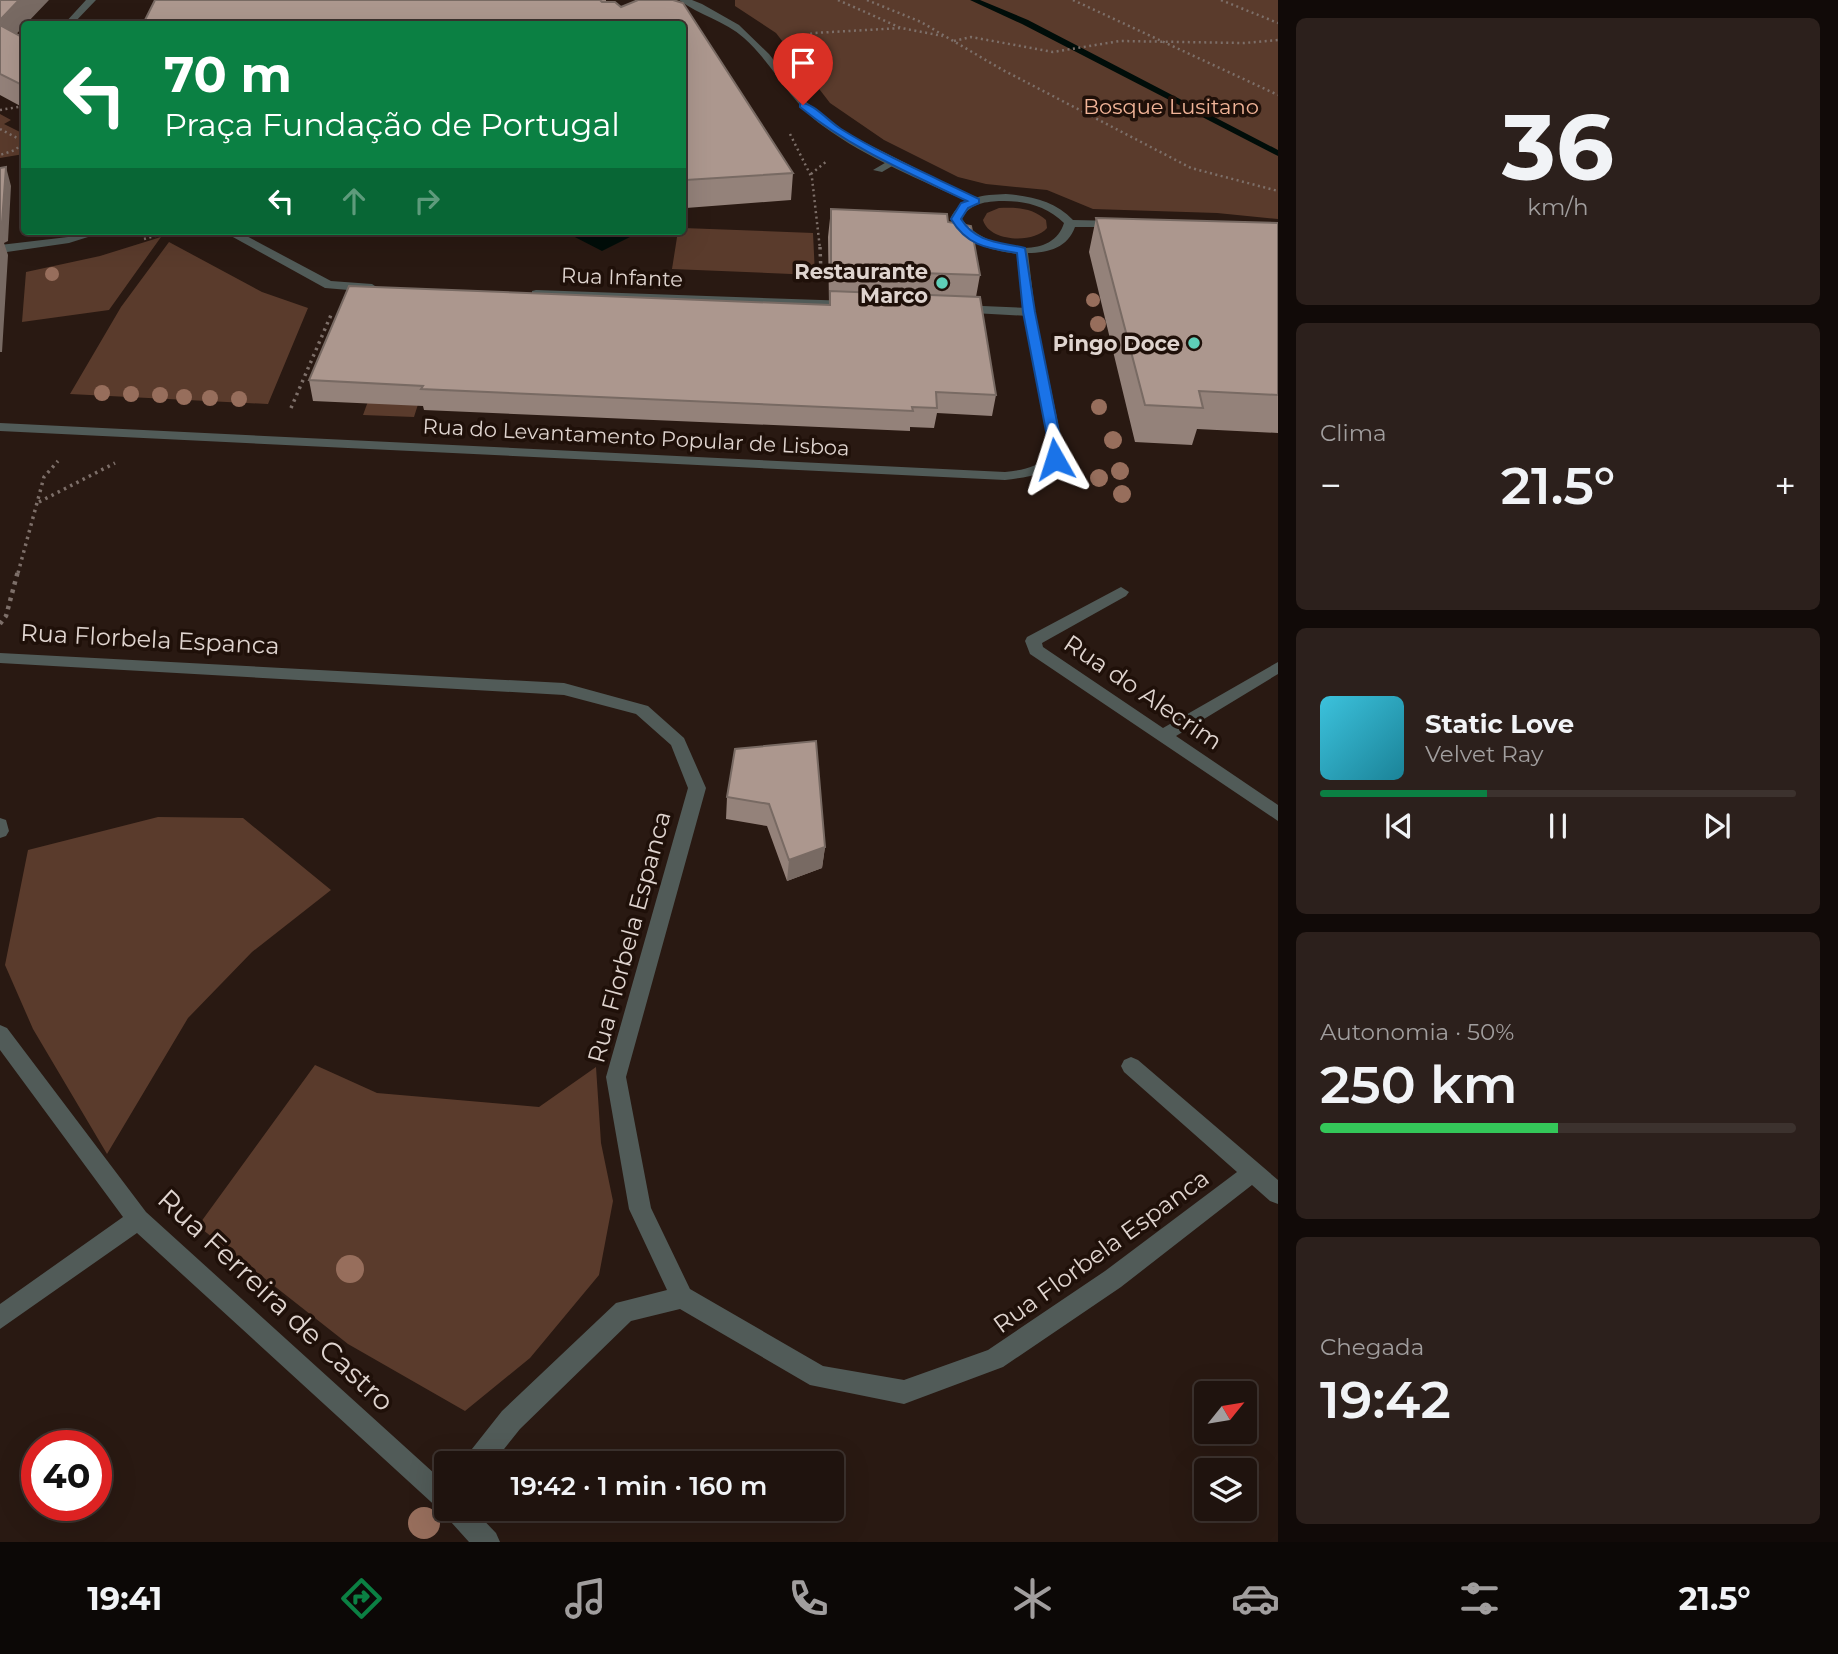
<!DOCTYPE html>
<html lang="pt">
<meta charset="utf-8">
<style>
:root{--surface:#1f130e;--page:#2c201c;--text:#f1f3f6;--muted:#a19e9e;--line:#3c322e;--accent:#0b8043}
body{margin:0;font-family:Montserrat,sans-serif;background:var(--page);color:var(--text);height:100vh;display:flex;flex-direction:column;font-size:26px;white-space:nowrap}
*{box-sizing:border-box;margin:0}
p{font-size:23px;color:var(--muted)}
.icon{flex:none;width:38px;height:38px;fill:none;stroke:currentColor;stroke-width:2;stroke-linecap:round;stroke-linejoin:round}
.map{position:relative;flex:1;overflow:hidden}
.drawer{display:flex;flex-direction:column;gap:18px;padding:18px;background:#110a08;width:560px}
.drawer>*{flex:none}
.hud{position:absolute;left:21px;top:21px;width:665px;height:214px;border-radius:7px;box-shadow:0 7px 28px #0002,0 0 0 2px var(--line);background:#0b8043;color:#fff;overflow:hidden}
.needle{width:46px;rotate:60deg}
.controls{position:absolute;left:1194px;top:1381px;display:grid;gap:14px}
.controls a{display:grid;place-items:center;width:63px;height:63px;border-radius:7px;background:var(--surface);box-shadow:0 7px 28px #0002,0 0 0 2px var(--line);font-size:35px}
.speed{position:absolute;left:21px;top:1430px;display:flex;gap:14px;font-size:35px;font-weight:700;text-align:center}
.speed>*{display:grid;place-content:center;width:91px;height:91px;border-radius:50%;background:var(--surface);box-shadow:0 7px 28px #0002,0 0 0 2px var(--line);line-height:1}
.speed .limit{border:10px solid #d22;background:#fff;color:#111}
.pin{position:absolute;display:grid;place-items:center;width:60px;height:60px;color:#fff;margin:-72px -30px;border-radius:50% 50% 50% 0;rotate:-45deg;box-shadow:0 0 7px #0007}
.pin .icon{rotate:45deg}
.me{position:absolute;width:77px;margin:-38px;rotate:354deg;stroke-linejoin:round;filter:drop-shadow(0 0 5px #0008)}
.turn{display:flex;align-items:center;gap:24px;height:147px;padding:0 28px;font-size:32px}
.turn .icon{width:91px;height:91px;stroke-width:2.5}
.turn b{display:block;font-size:49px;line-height:60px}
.lanes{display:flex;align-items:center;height:66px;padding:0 28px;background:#0003;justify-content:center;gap:35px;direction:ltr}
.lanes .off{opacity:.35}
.big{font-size:52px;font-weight:600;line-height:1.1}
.drawer .widget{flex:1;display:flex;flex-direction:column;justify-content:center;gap:10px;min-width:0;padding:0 24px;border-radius:10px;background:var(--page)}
.drawer .dial{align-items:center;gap:0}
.dial b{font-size:91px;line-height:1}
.song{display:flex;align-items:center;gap:21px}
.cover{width:84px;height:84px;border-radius:10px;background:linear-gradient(135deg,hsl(190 70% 55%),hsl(190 70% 35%))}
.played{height:7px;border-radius:4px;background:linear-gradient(90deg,var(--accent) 35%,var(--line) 35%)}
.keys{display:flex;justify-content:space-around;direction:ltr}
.heat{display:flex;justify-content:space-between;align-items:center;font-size:38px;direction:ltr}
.charge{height:10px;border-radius:5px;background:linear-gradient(90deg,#34c759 50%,var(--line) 0)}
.trip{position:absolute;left:434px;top:1451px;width:410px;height:70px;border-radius:7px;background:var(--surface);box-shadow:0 7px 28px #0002,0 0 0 2px var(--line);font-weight:600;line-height:70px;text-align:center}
.dock{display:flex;height:112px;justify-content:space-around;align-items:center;background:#0c0806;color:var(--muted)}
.dock .icon{width:49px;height:49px}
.dock .current{color:var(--accent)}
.dock b{font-size:32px;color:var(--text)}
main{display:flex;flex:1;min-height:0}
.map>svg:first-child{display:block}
</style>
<main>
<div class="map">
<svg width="1278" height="1542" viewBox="0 0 1278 1542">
<rect width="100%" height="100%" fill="#291912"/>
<path fill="#5a3b2c" d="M735 0H1278V219L1217 213 1093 209 1047 190 986 184 958 177 884 140 830 103 776 33 735 6Z
M0 114 11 120 4 124 24 134V154L0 158Z
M999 208C1016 207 1033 208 1046 220L1047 228C1034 244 989 242 983 220L987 213Z
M683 228 813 233 815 275 672 269 678 231H682Z
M161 237 109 310 22 322 26 272 100 256Z
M169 242 262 292 308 308 268 404 70 394 121 307Z
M433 357 414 417 363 415 378 374Z
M158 817 243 818 331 890 252 952 188 1018 107 1154 33 1029 5 965 28 850Z
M315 1065 377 1093 539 1107 596 1067 601 1143 613 1201 599 1275 530 1358 465 1411 348 1344 198 1226Z"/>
<path fill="#000d09" d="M577 231H637L632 233 634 235 602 251 569 234Z"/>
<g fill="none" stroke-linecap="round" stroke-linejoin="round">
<path fill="#000d09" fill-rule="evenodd" d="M970 0H980L1028 20 1278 150V156L1022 24Z"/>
<path stroke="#7d6f69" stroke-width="2.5" stroke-dasharray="2 3.5" stroke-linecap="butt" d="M838 0 901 28 943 36
M867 0 921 22 1001 69 1191 168 1278 191
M1073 0 1278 95
M1221 0 1278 23
M789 40 814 33 901 28
M954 41 971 37 1053 52 1120 41 1244 43 1278 40
M0 110 24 106
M0 129 21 140 22 144 15 150 0 155
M790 134 812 178 820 249
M811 174 827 161
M144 239 158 235"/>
<path stroke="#7d6f69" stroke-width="3.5" stroke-dasharray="2.5 4.5" stroke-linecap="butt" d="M820 247 821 273
M291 408 331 315
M39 502 115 463
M18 573 44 477 58 461"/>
<path stroke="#7d6f69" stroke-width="4.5" stroke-dasharray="3.5 5" stroke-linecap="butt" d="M0 624 6 616 18 571"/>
<path fill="#515b58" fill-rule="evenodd" d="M890 160 899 162 882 172 873 170Z"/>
<path fill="#515b58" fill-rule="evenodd" d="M86 0H96L73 24H64Z
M679 0H692L702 4 739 25 769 54 805 101 848 134 981 201 971 203C921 180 868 159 823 126 790 102 774 65 744 38 725 21 699 15 679 0Z
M88 231H107L69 243 0 253V245L68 237Z
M222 231H237L331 281 372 284 378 288 372 292 325 288Z
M536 290 851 301 857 305 851 309 532 297V291Z
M959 305 1029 308 1035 312 1029 316 955 312 953 309Z
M1121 587 1129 592 1126 596 1042 643 1043 647 1163 728 1278 662V674L1176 736 1278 805V821L1030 654 1025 641 1027 637Z
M0 653 564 683 648 706 684 738 706 788 626 1077 651 1208 690 1289 823 1366 904 1380 988 1350 1105 1271 1237 1172 1124 1072 1121 1066 1124 1060 1131 1057 1138 1060 1278 1180V1204L1270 1201 1252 1185 1121 1287 1003 1367 904 1404 810 1385 680 1309 631 1321 520 1429 493 1463H464L468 1454 502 1411 616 1303 667 1290 629 1209 606 1077 688 788 671 745 636 714 564 695 0 663Z
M0 818 6 820 9 831 6 836 0 838Z
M0 1025 7 1028 146 1212 446 1484V1508H472L496 1533 500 1542H469L442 1512 137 1233 0 1329V1304L123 1217 0 1050Z"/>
<path fill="#515b58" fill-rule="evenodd" d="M1006 194C1031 196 1055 201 1073 220L1119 221 1125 224 1119 227H1075C1068 247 1049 253 1028 253L1035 312 1064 452C1053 475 1028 477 1005 480L0 431V423L1005 472C1022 470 1040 468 1050 452L1023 312 1017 254C987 249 967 245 950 219 961 196 983 195 1006 194ZM999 201C1023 200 1047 206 1064 223 1051 265 981 247 962 219 969 204 983 202 999 201Z"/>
</g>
<g fill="#976e5c">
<circle cx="52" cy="274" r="7"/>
<circle cx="1093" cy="300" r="7"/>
<circle cx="1098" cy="324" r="8"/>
<circle cx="102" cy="393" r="8"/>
<circle cx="131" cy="394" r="8"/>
<circle cx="160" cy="395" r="8"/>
<circle cx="184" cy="397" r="8"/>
<circle cx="210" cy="398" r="8"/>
<circle cx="239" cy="399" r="8"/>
<circle cx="1099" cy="407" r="8"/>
<circle cx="1113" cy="440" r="9"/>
<circle cx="1120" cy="471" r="9"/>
<circle cx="1099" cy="478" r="9"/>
<circle cx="1122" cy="494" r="9"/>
<circle cx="350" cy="1269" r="14"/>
<circle cx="424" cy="1523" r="16"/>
</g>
<path fill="#94827a" d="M0 0 17 34 24 38V108L0 95Z
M155 0H606V2H615L621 7 638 0H673L683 3 793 173 791 200 686 208 682 202V24H143Z
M831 209 948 222 980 275 976 297 996 395 992 416 937 413 934 428 910 427V431L424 410 423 406 313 401 309 380 829 305 828 237Z
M1096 218 1278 223V433L1197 429 1192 445 1135 442 1089 252Z
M735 749 825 847 822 868 787 881 767 826 726 819 727 797Z"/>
<path fill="#786a63" d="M19 0H49L26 24H24V26L3 48 0 37V20Z
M6 167 11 186 8 241 4 243 8 255 2 352H0V223Z
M825 847 822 868 787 881 789 860Z"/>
<path fill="#ac978e" stroke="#786a63" stroke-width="2" d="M0 0H19L0 20Z
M155 0H600L602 2H615L621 7 638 0H673L683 3 793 173 686 180 682 173V24H143Z
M0 25 24 38V86L0 74Z
M6 167 2 222 0 223V168Z
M831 209 947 214 948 222 971 226 980 275 831 270Z
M1096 218 1278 223V395L1199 391 1203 408 1145 405Z
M0 235H2L0 260Z
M349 286 830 305V291L980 297 996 395 936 392 937 408 912 407 913 411 421 389 423 386 309 380Z
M816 741 825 847 789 860 769 804 727 797 735 749Z"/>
<path fill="#1a73e8" stroke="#114b97" stroke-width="2" d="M800 103C813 102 829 122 841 129 884 156 932 176 979 199V203L968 208 961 219C976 243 1000 242 1025 248L1035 312 1063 452 1059 461H1050L1048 459 1050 452 1023 312 1017 253C987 248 967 246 951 219L961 203 967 201C909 173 850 148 800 107Z"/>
<g fill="#5eceb7" stroke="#1f1009" stroke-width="2.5">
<circle cx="942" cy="283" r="7"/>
<circle cx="1194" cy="343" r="7"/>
</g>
<g text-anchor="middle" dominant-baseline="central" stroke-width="7" stroke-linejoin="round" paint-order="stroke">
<g font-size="21" fill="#f1b498" stroke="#1f1009">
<text x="1171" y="106">Bosque Lusitano</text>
</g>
<g font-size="21" font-weight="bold" fill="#dfd4cf" stroke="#1f1009" text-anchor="end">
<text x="928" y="271">Restaurante<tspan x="928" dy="24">Marco</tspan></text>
<text x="1180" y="343">Pingo Doce</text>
</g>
<g font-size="21" fill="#dfd4cf" stroke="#1f1009">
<text transform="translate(622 277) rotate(2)">Rua Infante</text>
<text transform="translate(636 437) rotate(3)">Rua do Levantamento Popular de Lisboa</text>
</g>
<g font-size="24" fill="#dfd4cf" stroke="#1f1009">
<text transform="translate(150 639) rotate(3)">Rua Florbela Espanca</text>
<text transform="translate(1143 692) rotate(34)">Rua do Alecrim</text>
<text transform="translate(629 937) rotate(-75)">Rua Florbela Espanca</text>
<text transform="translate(1101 1251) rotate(-36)">Rua Florbela Espanca</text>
</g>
<g font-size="28" fill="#dfd4cf" stroke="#1f1009">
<text transform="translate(276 1300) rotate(43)">Rua Ferreira de Castro</text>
</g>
</g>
</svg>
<div class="controls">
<a><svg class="needle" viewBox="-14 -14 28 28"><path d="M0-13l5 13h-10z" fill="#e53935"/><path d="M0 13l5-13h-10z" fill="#a19e9e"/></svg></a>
<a><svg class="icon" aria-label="layers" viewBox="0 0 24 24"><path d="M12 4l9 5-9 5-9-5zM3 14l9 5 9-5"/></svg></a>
</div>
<div class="speed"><div class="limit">40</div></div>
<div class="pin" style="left:803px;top:105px;background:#d93025"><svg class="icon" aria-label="arrive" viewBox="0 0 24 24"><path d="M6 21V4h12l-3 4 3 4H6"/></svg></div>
<svg class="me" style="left:1055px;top:459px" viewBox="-20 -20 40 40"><path d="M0-17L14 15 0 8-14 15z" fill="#1a73e8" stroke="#fff" stroke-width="4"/></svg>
<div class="trip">19:42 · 1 min · 160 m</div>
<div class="hud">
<div class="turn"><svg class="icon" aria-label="left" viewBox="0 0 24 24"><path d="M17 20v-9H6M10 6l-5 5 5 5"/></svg><div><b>70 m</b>Praça Fundação de Portugal</div></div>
<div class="lanes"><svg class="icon" aria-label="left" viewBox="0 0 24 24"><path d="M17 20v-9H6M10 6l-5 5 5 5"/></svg><svg class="icon off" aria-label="ahead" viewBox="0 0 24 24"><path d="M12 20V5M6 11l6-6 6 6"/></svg><svg class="icon off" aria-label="right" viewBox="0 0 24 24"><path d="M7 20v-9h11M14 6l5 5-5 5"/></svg></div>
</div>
</div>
<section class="drawer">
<div class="widget dial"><b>36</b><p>km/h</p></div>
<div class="widget"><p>Clima</p>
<div class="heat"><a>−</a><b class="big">21.5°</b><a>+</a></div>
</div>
<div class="widget">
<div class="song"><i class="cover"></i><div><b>Static Love</b><p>Velvet Ray</p></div></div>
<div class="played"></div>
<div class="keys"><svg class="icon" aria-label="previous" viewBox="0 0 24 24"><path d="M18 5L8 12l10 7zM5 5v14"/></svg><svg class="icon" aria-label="pause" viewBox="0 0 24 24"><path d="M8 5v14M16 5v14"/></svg><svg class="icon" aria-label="next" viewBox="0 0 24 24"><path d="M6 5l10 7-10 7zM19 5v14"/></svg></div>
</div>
<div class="widget"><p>Autonomia · 50%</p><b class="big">250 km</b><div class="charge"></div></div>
<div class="widget"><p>Chegada</p><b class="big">19:42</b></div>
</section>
</main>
<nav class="dock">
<b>19:41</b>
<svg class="icon current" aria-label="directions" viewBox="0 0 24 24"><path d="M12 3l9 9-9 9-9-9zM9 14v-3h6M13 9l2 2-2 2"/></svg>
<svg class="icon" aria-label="music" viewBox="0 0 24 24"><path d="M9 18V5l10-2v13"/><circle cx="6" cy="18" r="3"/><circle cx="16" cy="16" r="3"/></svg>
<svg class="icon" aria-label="phone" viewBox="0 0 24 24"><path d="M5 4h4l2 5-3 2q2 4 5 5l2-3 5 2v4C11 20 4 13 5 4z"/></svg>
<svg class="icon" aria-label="climate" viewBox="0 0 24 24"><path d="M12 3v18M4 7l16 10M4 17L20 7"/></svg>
<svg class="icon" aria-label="car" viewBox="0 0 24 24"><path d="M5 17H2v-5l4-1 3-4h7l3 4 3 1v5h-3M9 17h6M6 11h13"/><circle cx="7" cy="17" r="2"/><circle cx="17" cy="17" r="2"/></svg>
<svg class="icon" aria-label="filters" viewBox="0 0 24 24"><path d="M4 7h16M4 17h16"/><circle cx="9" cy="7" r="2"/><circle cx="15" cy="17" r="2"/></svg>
<b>21.5°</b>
</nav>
